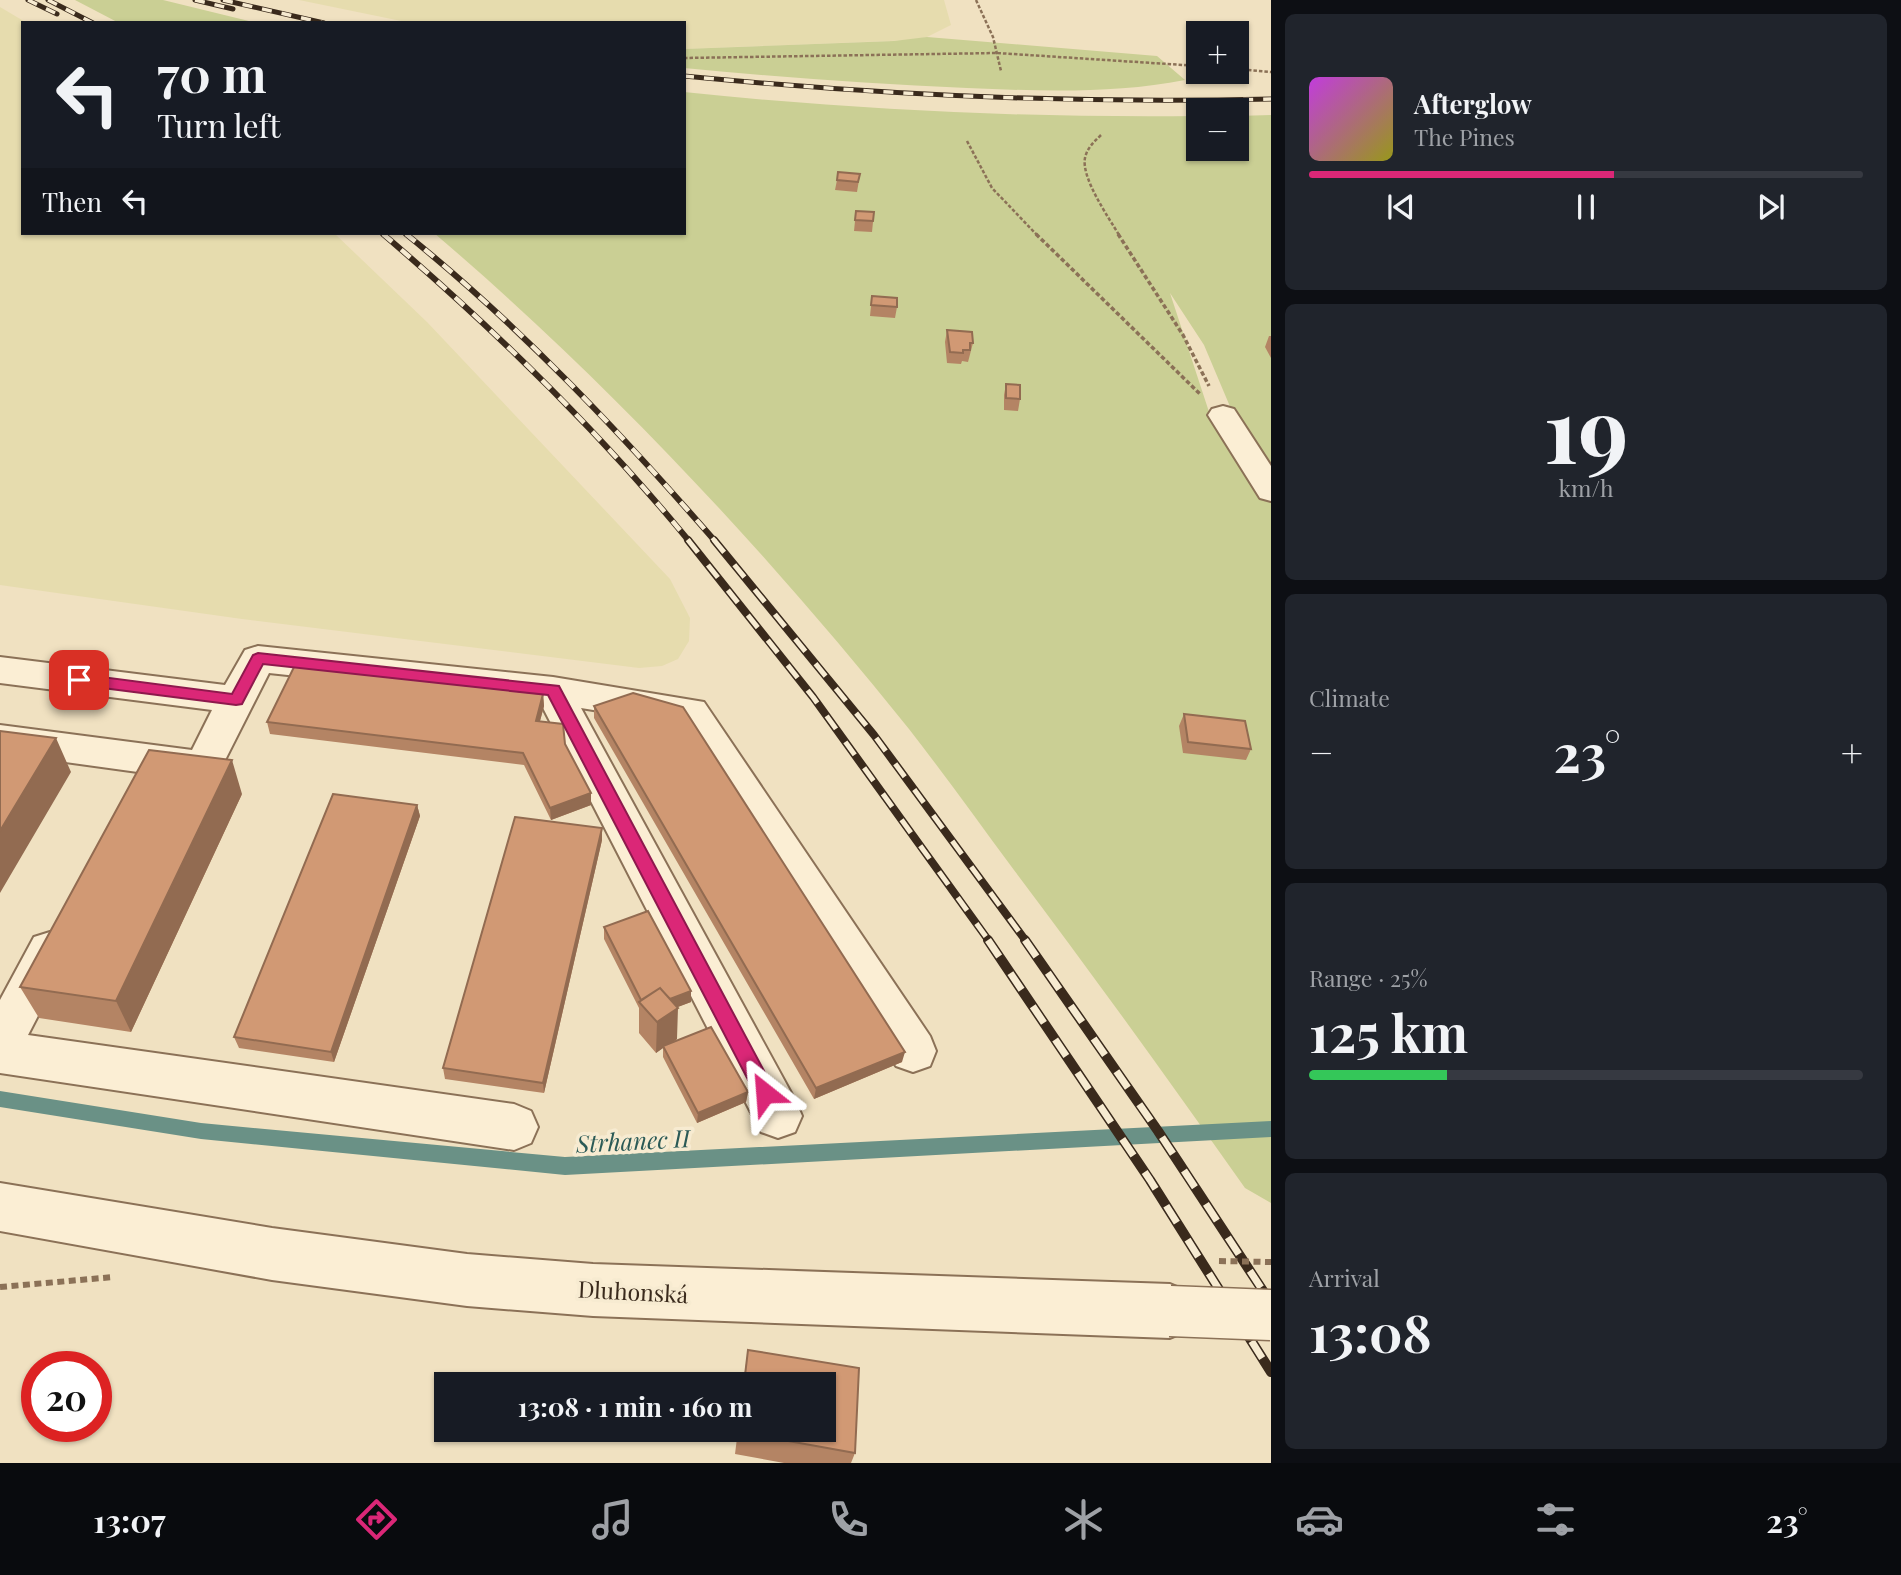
<!DOCTYPE html>
<meta charset="utf-8">
<style>
:root{--surface:#171b24;--page:#20242c;--text:#f1f3f6;--muted:#9ea1a6;--line:#363941;--accent:#db2777}
body{margin:0;font-family:"Playfair Display",serif;background:var(--page);color:var(--text);height:100vh;display:flex;flex-direction:column;font-size:26px;white-space:nowrap}
*{box-sizing:border-box;margin:0}
p{font-size:23px;color:var(--muted)}
.icon{flex:none;width:38px;height:38px;fill:none;stroke:currentColor;stroke-width:2;stroke-linecap:round;stroke-linejoin:round}
.map{position:relative;flex:1;overflow:hidden}
.details{display:flex;flex-direction:column;gap:14px;padding:14px;background:#0d0f14;width:630px}
.details>*{flex:none}
.banner{position:absolute;left:21px;top:21px;width:665px;height:214px;border-radius:0px;box-shadow:0 2px 5px #0004;background:#171b24;color:var(--text);overflow:hidden}
.tools{position:absolute;left:1186px;top:21px;display:grid;gap:14px}
.tools a{display:grid;place-items:center;width:63px;height:63px;border-radius:0px;background:var(--surface);box-shadow:0 2px 5px #0004;font-size:35px}
.speed{position:absolute;left:21px;top:1351px;display:flex;gap:14px;font-size:35px;font-weight:700;text-align:center}
.speed>*{display:grid;place-content:center;width:91px;height:91px;border-radius:50%;background:var(--surface);box-shadow:0 2px 5px #0004;line-height:1}
.speed .limit{border:10px solid #d22;background:#fff;color:#111}
.pin{position:absolute;display:grid;place-items:center;width:60px;height:60px;color:#fff;margin:-30px;border-radius:14px;box-shadow:0 4px 10px #0006}
.me{position:absolute;width:77px;margin:-38px;rotate:332deg;stroke-linejoin:round;filter:drop-shadow(0 0 5px #0008)}
.turn{display:flex;align-items:center;gap:24px;height:147px;padding:0 21px;font-size:32px}
.turn .icon{width:91px;height:91px;stroke-width:2.5}
.turn b{display:block;font-size:49px;line-height:60px}
.then{display:flex;align-items:center;height:66px;padding:0 21px;background:#0003;gap:14px;font-size:26px}
.big{font-size:52px;font-weight:700;line-height:1.1}
.details .tile{flex:1;display:flex;flex-direction:column;justify-content:center;gap:10px;min-width:0;padding:0 24px;border-radius:10px;background:var(--page)}
.details .dial{align-items:center;gap:0}
.dial b{font-size:91px;line-height:1}
.song{display:flex;align-items:center;gap:21px}
.cover{width:84px;height:84px;border-radius:10px;background:linear-gradient(135deg,hsl(290 70% 55%),hsl(60 70% 35%))}
.played{height:7px;border-radius:4px;background:linear-gradient(90deg,var(--accent) 55%,var(--line) 55%)}
.keys{display:flex;justify-content:space-around;direction:ltr}
.heat{display:flex;justify-content:space-between;align-items:center;font-size:38px;direction:ltr}
.charge{height:10px;border-radius:5px;background:linear-gradient(90deg,#34c759 25%,var(--line) 0)}
.trip{position:absolute;left:434px;top:1372px;width:402px;height:70px;border-radius:0px;background:var(--surface);box-shadow:0 2px 5px #0004;font-weight:700;line-height:70px;text-align:center}
.tabs{display:flex;height:112px;justify-content:space-around;align-items:center;background:#090b0e;color:var(--muted)}
.tabs .icon{width:49px;height:49px}
.tabs .active{color:var(--accent)}
.tabs b{font-size:32px;color:var(--text)}
main{display:flex;flex:1;min-height:0}
.map>svg:first-child{display:block}
</style>
<main>
<div class="map">
<svg width="1271" height="1463" viewBox="0 0 1271 1463">
<rect width="100%" height="100%" fill="#f0e1c1"/>
<path fill="#e6dcae" d="M299 0H944L951 25 927 37 914 40 684 49V23H411Z
M0 7 27 23H23V233H334L427 322 670 579 690 618 689 641 678 659 662 666 639 668 242 619 0 585Z"/>
<path fill="#cacf94" fill-rule="evenodd" d="M75 0H163L257 23H119Z
M927 37 1157 56 1185 80C1114 94 1039 91 967 88 872 84 778 77 684 68V49L894 41Z
M684 92C855 110 1027 118 1199 116V149H1237V116L1271 115V1203L1245 1188C1168 1079 1091 972 1011 866 977 820 944 774 909 729 765 550 609 382 434 233H684ZM1170 293 1204 345 1234 416 1211 418Z"/>
<g fill="none" stroke-linecap="round" stroke-linejoin="round">
<path fill="#6a9186" fill-rule="evenodd" d="M0 1091 201 1123 565 1157 1271 1121V1137L565 1175 201 1139 0 1107Z"/>
<g stroke="#8b7157" stroke-width="4">
<path id="minor" d="M1223 406 1234 409 1271 466V501L1260 498 1208 415 1212 409Z
M258 646 553 677 704 702 930 1036 936 1051 930 1066 913 1072 896 1066 679 724 581 708 795 1100 802 1116 795 1132 778 1138 761 1132 540 702 269 673 217 776 203 781 0 753V725L192 750 212 710 0 683V657L225 685 245 650Z
M50 932 66 937 72 950 28 1035 514 1104 531 1111 538 1127 531 1143 514 1150 0 1073V1000L34 937Z
M0 1183 272 1228 467 1254 593 1264 1170 1284 1189 1292 1197 1311 1189 1330 1170 1338 593 1316 467 1306 272 1280 0 1231Z"/>
</g>
<path stroke="#8b7157" stroke-width="2.5" stroke-dasharray="3.5 2" stroke-linecap="butt" d="M976 0 993 37 1001 71
M684 58 997 53 1199 66
M1237 69 1271 72
M1101 135C1094 142 1087 148 1085 158 1081 178 1109 218 1119 235
M967 141 992 188 1037 235"/>
<path stroke="#8b7157" stroke-width="3.5" stroke-dasharray="4.5 2.5" stroke-linecap="butt" d="M1036 234 1200 394
M1118 234 1183 335 1209 386"/>
<path stroke="#8b7157" stroke-width="6" stroke-dasharray="7 4.5" stroke-linecap="butt" d="M0 1287 114 1277"/>
<use href="#minor" fill="#fbeed4" fill-rule="evenodd"/>
<g stroke="#3a2a1c" stroke-width="5">
<path id="rail-far3" d="M28 0 57 14
M48 0 93 23
M195 0 233 9
M223 0 324 23
M684 76C880 95 1075 104 1271 99
M382 233 385 235
M405 233 408 235"/>
</g>
<g stroke="#3a2a1c" stroke-width="6">
<path id="rail-far2" d="M383 234C493 328 597 429 689 541
M406 234C519 325 620 432 715 541"/>
</g>
<g stroke="#3a2a1c" stroke-width="8">
<path id="rail-far1" d="M688 540 813 697 989 941
M714 540 874 735 1026 941"/>
</g>
<g stroke="#3a2a1c" stroke-width="10">
<path id="rail" d="M988 940 1150 1180 1271 1372
M1025 940 1158 1131 1271 1303"/>
</g>
<use href="#rail-far3" stroke="#f7ebd1" stroke-width="3.5" stroke-dasharray="10" stroke-linecap="butt"/>
<use href="#rail-far2" stroke="#f7ebd1" stroke-width="4.5" stroke-dasharray="12" stroke-linecap="butt"/>
<use href="#rail-far1" stroke="#f7ebd1" stroke-width="5" stroke-dasharray="16" stroke-linecap="butt"/>
<use href="#rail" stroke="#f7ebd1" stroke-width="7" stroke-dasharray="20" stroke-linecap="butt"/>
<g stroke="#8b7157" stroke-width="53" stroke-linecap="butt">
<path id="minor-bridge" d="M1170 1311 1271 1315"/>
</g>
<path stroke="#8b7157" stroke-width="6" stroke-dasharray="7 4.5" stroke-linecap="butt" d="M1219 1261 1271 1262"/>
<use href="#minor-bridge" stroke="#fbeed4" stroke-width="50"/>
</g>
<path fill="#b48464" d="M860 174 857 192 835 190 837 180Z
M856 211 874 212 872 232 854 231Z
M872 296 897 307 895 318 870 316Z
M947 330 973 343 968 362 962 361 961 364 947 363 945 342Z
M1269 336H1271V358L1265 347Z
M1006 384 1020 399 1018 411 1004 410V395Z
M543 694 544 706 540 721 565 744 591 805 551 820 524 765 270 734 267 722Z
M594 706 902 1062 814 1099 594 718Z
M1184 714 1251 749 1246 760 1183 753 1179 726Z
M242 794 131 1032 39 1018 20 987Z
M417 805 420 816 334 1062 239 1048 234 1037Z
M602 828V840L544 1093 445 1079 443 1068Z
M604 927 691 1002 677 1007V1039L672 1043 748 1092 746 1102 697 1123 663 1057V1048L656 1053 639 1033V1008L604 939Z
M748 1350 859 1368 855 1453 851 1463H784L735 1454 738 1430H824V1384H743Z"/>
<path fill="#926b51" d="M543 694 544 706 537 732 536 721Z
M56 738 71 772 0 893V831Z
M232 760 242 794 131 1032 116 1001Z
M591 793V805L551 820 550 808Z
M417 805 420 816 334 1062 331 1052Z
M602 828V840L544 1093 543 1083Z
M691 991V1002L652 1017 645 1008Z
M678 1008 677 1039 664 1048 663 1046V1048L656 1053 657 1022Z
M905 1052 902 1062 814 1099 816 1088Z
M748 1092 746 1102 697 1123 698 1113Z"/>
<path fill="#d19974" stroke="#926b51" stroke-width="2" d="M838 172 860 174 858 182 837 180Z
M856 211 874 212 873 221 855 220Z
M872 296 897 298V307L871 305Z
M947 330 972 332 973 343H970V350H963V353L950 352Z
M1006 384 1020 385V399L1006 398Z
M295 665 543 694 536 721 563 724 565 744 591 793 550 808 523 753 267 722Z
M633 693 683 707 905 1052 816 1088 594 706Z
M1184 714 1245 721 1251 749 1188 742Z
M0 731 56 738 0 831Z
M149 750 232 760 116 1001 20 987Z
M333 794 417 805 331 1052 234 1037Z
M515 817 602 828 543 1083 443 1068Z
M648 911 691 991 670 999 660 988 641 1000 604 927Z
M660 988 678 1008 657 1022 639 1002Z
M711 1027 748 1092 698 1113 663 1046Z
M748 1350 859 1368 855 1453 739 1432V1430H824V1384H744Z"/>
<path fill="#db2777" stroke="#8e194d" stroke-width="2" d="M258 653 559 686 772 1086 775 1093 772 1099 765 1102 758 1099 548 695 263 664 242 704 236 705 79 685 71 680 79 674 232 694 253 655Z"/>
<g text-anchor="middle" dominant-baseline="central" stroke-width="7" stroke-linejoin="round" paint-order="stroke">
<g font-size="23" fill="#3a2a1c" stroke="#f7ebd1">
<text transform="translate(633 1291) rotate(3)">Dluhonská</text>
</g>
<g font-size="24" font-style="italic" fill="#2b5a56" stroke="#f7ebd1">
<text transform="translate(633 1140) rotate(-3)">Strhanec II</text>
</g>
</g>
</svg>
<div class="tools">
<a>+</a>
<a>−</a>
</div>
<div class="speed"><div class="limit">20</div></div>
<div class="pin" style="left:79px;top:680px;background:#d93025"><svg class="icon" aria-label="arrive" viewBox="0 0 24 24"><path d="M6 21V4h12l-3 4 3 4H6"/></svg></div>
<svg class="me" style="left:765px;top:1093px" viewBox="-20 -20 40 40"><path d="M0-17L14 15 0 8-14 15z" fill="#db2777" stroke="#fff" stroke-width="4"/></svg>
<div class="trip">13:08 · 1 min · 160 m</div>
<div class="banner">
<div class="turn"><svg class="icon" aria-label="left" viewBox="0 0 24 24"><path d="M17 20v-9H6M10 6l-5 5 5 5"/></svg><div><b>70 m</b>Turn left</div></div>
<div class="then">Then<svg class="icon" aria-label="left" viewBox="0 0 24 24"><path d="M17 20v-9H6M10 6l-5 5 5 5"/></svg></div>
</div>
</div>
<section class="details">
<div class="tile">
<div class="song"><i class="cover"></i><div><b>Afterglow</b><p>The Pines</p></div></div>
<div class="played"></div>
<div class="keys"><svg class="icon" aria-label="previous" viewBox="0 0 24 24"><path d="M18 5L8 12l10 7zM5 5v14"/></svg><svg class="icon" aria-label="pause" viewBox="0 0 24 24"><path d="M8 5v14M16 5v14"/></svg><svg class="icon" aria-label="next" viewBox="0 0 24 24"><path d="M6 5l10 7-10 7zM19 5v14"/></svg></div>
</div>
<div class="tile dial"><b>19</b><p>km/h</p></div>
<div class="tile"><p>Climate</p>
<div class="heat"><a>−</a><b class="big">23°</b><a>+</a></div>
</div>
<div class="tile"><p>Range · 25%</p><b class="big">125 km</b><div class="charge"></div></div>
<div class="tile"><p>Arrival</p><b class="big">13:08</b></div>
</section>
</main>
<nav class="tabs">
<b>13:07</b>
<svg class="icon active" aria-label="directions" viewBox="0 0 24 24"><path d="M12 3l9 9-9 9-9-9zM9 14v-3h6M13 9l2 2-2 2"/></svg>
<svg class="icon" aria-label="music" viewBox="0 0 24 24"><path d="M9 18V5l10-2v13"/><circle cx="6" cy="18" r="3"/><circle cx="16" cy="16" r="3"/></svg>
<svg class="icon" aria-label="phone" viewBox="0 0 24 24"><path d="M5 4h4l2 5-3 2q2 4 5 5l2-3 5 2v4C11 20 4 13 5 4z"/></svg>
<svg class="icon" aria-label="climate" viewBox="0 0 24 24"><path d="M12 3v18M4 7l16 10M4 17L20 7"/></svg>
<svg class="icon" aria-label="car" viewBox="0 0 24 24"><path d="M5 17H2v-5l4-1 3-4h7l3 4 3 1v5h-3M9 17h6M6 11h13"/><circle cx="7" cy="17" r="2"/><circle cx="17" cy="17" r="2"/></svg>
<svg class="icon" aria-label="filters" viewBox="0 0 24 24"><path d="M4 7h16M4 17h16"/><circle cx="9" cy="7" r="2"/><circle cx="15" cy="17" r="2"/></svg>
<b>23°</b>
</nav>
